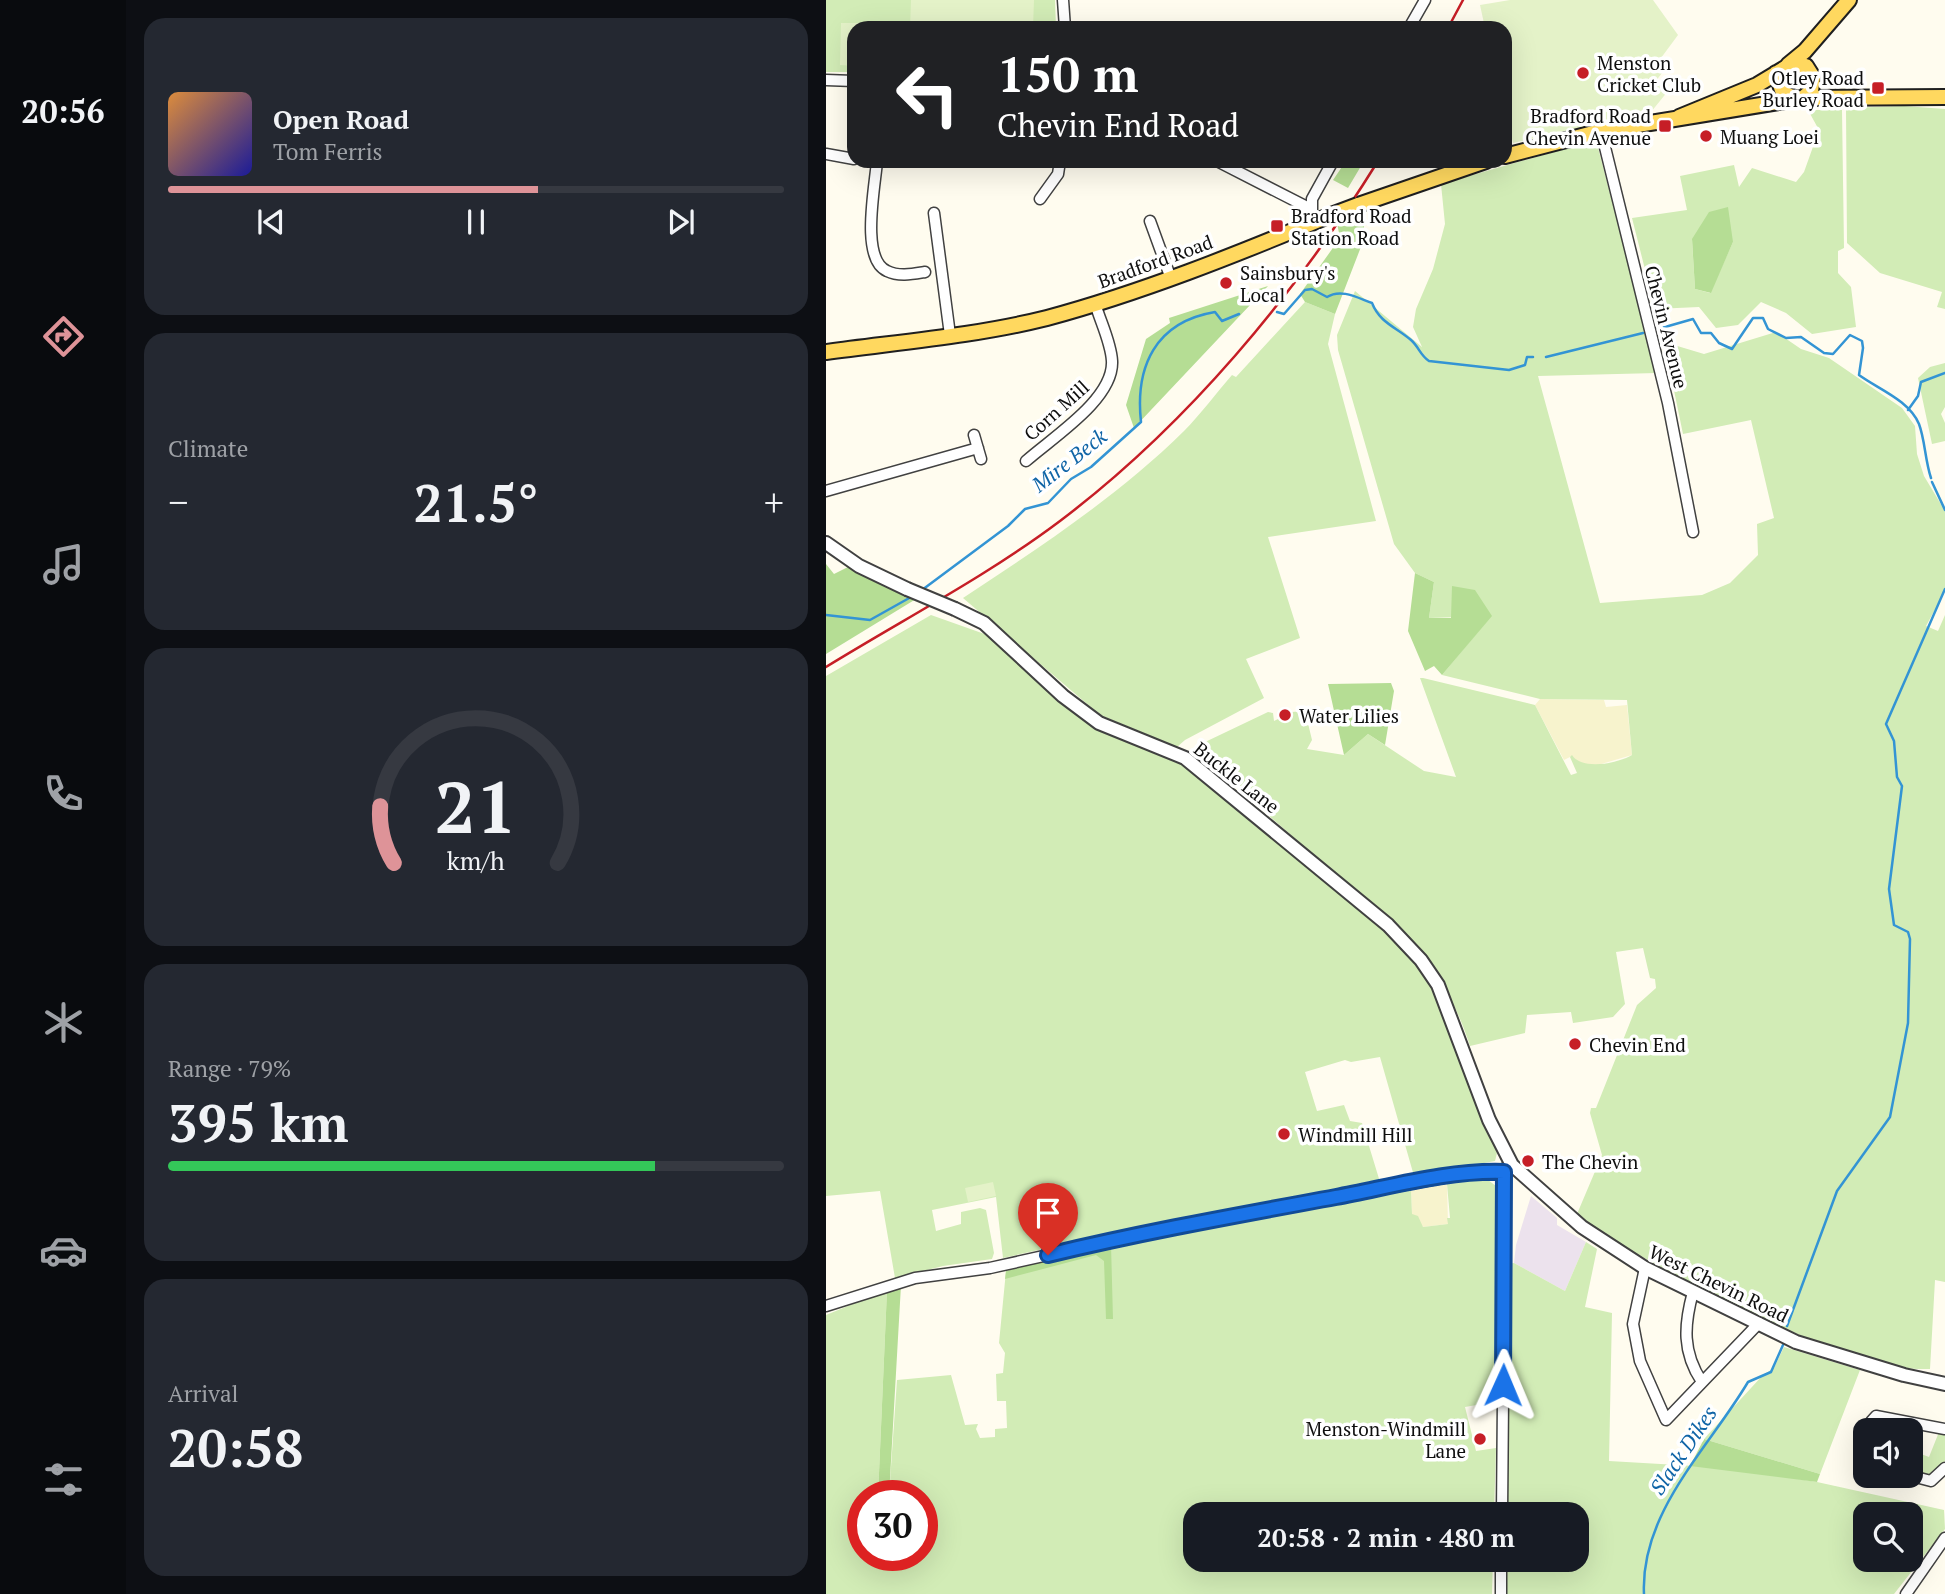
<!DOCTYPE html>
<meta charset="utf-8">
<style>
:root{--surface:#171b24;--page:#242831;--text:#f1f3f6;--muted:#9ea1a6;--line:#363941;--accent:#de9398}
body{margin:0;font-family:"PT Serif",serif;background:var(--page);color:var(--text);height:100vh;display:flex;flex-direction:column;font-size:26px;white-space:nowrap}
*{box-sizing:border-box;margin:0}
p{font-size:23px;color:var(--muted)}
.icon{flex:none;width:38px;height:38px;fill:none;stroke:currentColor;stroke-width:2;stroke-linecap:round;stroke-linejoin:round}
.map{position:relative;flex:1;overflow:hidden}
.sheet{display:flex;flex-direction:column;gap:18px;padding:18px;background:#0d0f14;width:700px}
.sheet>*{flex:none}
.hud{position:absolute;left:21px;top:21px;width:665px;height:147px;border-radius:21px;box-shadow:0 7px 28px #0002;background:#202124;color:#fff;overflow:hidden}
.buttons{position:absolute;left:1027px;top:1418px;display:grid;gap:14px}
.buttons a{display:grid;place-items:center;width:70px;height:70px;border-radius:14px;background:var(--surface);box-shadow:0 7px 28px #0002;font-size:35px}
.speed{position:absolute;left:21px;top:1480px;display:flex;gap:14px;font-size:35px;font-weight:700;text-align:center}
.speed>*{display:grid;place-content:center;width:91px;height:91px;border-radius:50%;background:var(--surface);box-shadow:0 7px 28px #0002;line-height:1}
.speed .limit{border:10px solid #d22;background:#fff;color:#111}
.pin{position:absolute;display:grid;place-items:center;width:60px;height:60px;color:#fff;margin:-72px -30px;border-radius:50% 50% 50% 0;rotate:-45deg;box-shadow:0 0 7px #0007}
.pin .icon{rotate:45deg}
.me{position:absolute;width:77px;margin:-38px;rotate:1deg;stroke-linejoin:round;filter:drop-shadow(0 0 5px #0008)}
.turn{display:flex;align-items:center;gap:24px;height:147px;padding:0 35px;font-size:32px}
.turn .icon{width:91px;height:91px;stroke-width:2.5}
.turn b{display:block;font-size:49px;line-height:60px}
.big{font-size:52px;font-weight:700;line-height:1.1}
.sheet .tile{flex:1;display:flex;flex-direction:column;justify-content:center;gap:10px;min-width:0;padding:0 24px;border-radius:21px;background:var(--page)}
.sheet .dial{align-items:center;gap:0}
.dial svg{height:182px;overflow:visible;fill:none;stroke:var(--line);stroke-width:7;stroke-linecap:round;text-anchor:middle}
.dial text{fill:var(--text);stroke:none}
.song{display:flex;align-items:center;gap:21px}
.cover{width:84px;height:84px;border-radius:10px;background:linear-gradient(135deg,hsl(30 70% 55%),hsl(240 70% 35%))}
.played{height:7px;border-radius:4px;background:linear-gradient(90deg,var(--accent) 60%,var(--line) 60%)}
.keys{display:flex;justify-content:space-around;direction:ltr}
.heat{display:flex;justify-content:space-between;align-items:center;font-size:38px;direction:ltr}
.charge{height:10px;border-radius:5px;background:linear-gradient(90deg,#34c759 79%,var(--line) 0)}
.trip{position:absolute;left:357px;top:1502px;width:406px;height:70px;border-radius:21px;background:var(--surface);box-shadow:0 7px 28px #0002;font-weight:700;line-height:70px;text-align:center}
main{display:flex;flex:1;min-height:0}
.dock{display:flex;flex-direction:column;width:126px;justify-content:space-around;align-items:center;background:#090b0e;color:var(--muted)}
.dock .icon{width:49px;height:49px}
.dock .selected{color:var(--accent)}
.dock b{font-size:32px;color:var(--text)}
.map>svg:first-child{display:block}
</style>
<main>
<nav class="dock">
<b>20:56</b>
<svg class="icon selected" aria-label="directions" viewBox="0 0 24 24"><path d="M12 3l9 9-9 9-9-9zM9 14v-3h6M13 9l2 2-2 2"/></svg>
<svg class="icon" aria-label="music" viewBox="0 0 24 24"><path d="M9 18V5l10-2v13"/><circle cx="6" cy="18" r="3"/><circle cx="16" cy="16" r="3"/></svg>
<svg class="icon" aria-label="phone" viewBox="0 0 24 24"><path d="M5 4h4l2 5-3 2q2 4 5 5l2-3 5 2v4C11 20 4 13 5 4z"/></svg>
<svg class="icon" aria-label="climate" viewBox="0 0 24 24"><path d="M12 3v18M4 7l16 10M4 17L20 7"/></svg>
<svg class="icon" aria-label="car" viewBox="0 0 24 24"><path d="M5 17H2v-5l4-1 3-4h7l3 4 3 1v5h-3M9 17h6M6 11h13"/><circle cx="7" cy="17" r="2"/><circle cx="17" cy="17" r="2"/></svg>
<svg class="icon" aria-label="filters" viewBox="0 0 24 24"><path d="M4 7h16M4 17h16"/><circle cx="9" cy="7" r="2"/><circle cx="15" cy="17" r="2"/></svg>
</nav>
<section class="sheet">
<div class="tile">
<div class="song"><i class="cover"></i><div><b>Open Road</b><p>Tom Ferris</p></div></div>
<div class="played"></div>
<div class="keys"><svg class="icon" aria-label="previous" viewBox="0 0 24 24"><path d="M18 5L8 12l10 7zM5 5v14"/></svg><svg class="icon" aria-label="pause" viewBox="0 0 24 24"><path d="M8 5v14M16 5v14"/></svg><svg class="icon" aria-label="next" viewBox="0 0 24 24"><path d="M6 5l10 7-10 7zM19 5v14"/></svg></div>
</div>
<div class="tile"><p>Climate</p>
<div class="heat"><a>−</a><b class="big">21.5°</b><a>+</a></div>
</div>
<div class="tile dial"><svg viewBox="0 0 100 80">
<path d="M14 69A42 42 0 1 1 86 69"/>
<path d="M14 69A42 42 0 0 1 8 44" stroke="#de9398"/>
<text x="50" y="56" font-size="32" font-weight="700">21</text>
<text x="50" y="72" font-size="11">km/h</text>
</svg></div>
<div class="tile"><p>Range · 79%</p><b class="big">395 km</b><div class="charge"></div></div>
<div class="tile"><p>Arrival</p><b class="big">20:58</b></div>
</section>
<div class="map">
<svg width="1119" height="1594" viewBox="0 0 1119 1594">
<rect width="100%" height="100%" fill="#fffcef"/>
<path fill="#ece2ed" d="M705 1196 731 1218V1225L760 1242 739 1291 688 1263 690 1245Z"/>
<path fill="#f7f3cd" d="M714 699 778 700 780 707 801 705 806 755 765 767 750 762 746 756 738 760 709 705Z
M621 1184 622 1224 597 1227 586 1215 585 1190Z"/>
<path fill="#d2ecb6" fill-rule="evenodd" d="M0 0H229L230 28H28V72H0Z
M1078 106 1119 109V309L1111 307 1116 292 1054 273 1021 243 1020 108Z
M982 110H1016L1018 248 1012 251V273L1025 287 1030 327 986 334 960 313 935 302 912 325 890 328 873 307 829 309 806 218 861 210 854 176 908 165 913 187 926 168 970 182 978 172 993 130ZM866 240 907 242 884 293 869 289Z
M770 140 831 373 712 376 774 603 876 595 904 583 932 555 931 524 948 518 925 420 857 434 838 342 878 354 950 332 975 349 1003 358 1076 408 1089 426 1091 454 1098 476 1119 511V591L1100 626 1112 631 1119 615V1282L1109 1280 1104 1369C1042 1370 982 1339 927 1313 868 1285 811 1256 756 1221L751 1214 776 1155 764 1113 765 1108H770L811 1005 830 988 829 979 824 978 817 948 790 952 799 1004 787 1017 747 1023 745 1012 701 1015 699 1033 644 1046C627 993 603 960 567 920H563L373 755 377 743 442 712 447 713 448 721 452 719V713L479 711 486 740 481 749 518 755 542 734 598 771 630 777 594 678H597L709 705 745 775 751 773 744 757 746 755C756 771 793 763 806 755L801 700 714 699 616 675 665 616 603 618 608 582 589 573 568 544 512 350 511 335 529 291 596 347 587 327 590 309 607 269 619 224 615 184Z
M479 302 509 314 502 344 550 521 442 537 474 638 420 659 438 698 359 740 351 747 274 715 137 598C214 547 291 497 358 431 375 414 390 393 406 375L410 377Z
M1119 363V407L1115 414 1119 423V441L1106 444 1092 378 1104 367Z
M105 615 167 637 236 702 355 761 378 778 428 825 558 925 579 949 614 1000 671 1153 669 1161 588 1176 554 1057 525 1062 519 1060 479 1072 491 1111 518 1105 524 1121 536 1123 554 1182 325 1225 177 1258 170 1197 106 1210 110 1231 135 1224V1212L154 1208 160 1210 168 1253 166 1259 117 1266 69 1278 54 1191 0 1196V676Z
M658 1177 670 1186 671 1192 673 1401 639 1407 650 1451 670 1448 668 1514H369V1559H667L666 1594H0V1315L61 1290 52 1496H37V1556H96V1496H63L71 1380 125 1375 139 1425 152 1424 150 1429 154 1438 169 1437V1429L181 1428 180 1401H171L170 1374 177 1373 179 1353 173 1343 180 1271 293 1244 585 1190 586 1214 592 1216 597 1227 622 1224 621 1218H624L621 1184Z
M760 1242 771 1249 759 1307 786 1313 783 1461 903 1468 991 1482 1118 1510 1119 1529 1068 1594H679L680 1559H751V1514H680L682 1264 688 1263 739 1291ZM1040 1514H1085V1559H1040Z
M958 1347 1034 1370 994 1474 878 1439 937 1375 948 1368Z
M1081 1424 1092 1426 1087 1451 1103 1457 1113 1432 1119 1434V1461L1102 1477 1085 1473V1430H1080Z"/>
<path fill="#b5dd94" d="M520 161 527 164 538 161 522 188 507 180Z
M902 207 907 242 885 293 869 289 866 239 883 212Z
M534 214 538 216V239L509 314 479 302 474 294 514 238 511 223Z
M442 286 308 428 300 405 320 339 344 323 343 318Z
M0 564 8 574 24 566 90 599 0 654Z
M589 573 608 582 603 618H625L626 586 649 590 666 616 616 675 608 666 599 671 582 631Z
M565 683 568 691 559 745 542 734 518 755 502 684Z
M285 1244 287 1319H280L278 1261 270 1255 179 1279 180 1271Z
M75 1285 63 1496H52L61 1290Z
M878 1439 994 1474 991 1482 864 1466Z"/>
<path fill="#e4f2c8" d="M85 0H208L207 28H84Z
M684 0H827L852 35 835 58 843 64 829 82 842 91 825 112 687 143 679 111V28H659L654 5Z
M15 23H64V28H28V66L14 65Z
M167 1182 170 1196 142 1202 139 1188Z"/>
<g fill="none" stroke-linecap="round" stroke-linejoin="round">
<path stroke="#3394d4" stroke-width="2.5" d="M451 312 458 314 479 290 486 289 501 297C515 288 532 298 546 303 554 323 570 327 585 340 593 347 594 355 603 361L683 370 699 365 701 357H707
M832 329 867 319 875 333H885L893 343 906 349 927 318H937L942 329 960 338 975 337 998 353 1007 354 1024 335 1036 341 1037 348 1033 375C1052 389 1083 400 1093 424 1099 440 1099 460 1105 478
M720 357 817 333
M1082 410 1092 396 1095 382 1119 373
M1106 482 1119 510
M96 590 182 526 199 509 222 503 245 479 265 467 315 422C309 367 329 322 389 312L396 321 413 314
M0 615 44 620 85 597
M961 1326 1011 1191 1064 1117 1082 1023 1084 939 1082 932 1068 925 1063 889 1076 786 1071 777 1068 741 1060 724 1119 589
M818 1594C814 1512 883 1448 922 1382L945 1372 957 1345"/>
<g stroke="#414141" stroke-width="13">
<path id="minor" d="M237 0 239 28
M583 28 599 0
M0 80 28 81
M775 131 842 403 867 532
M0 154 28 159
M51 161C49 187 34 259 61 271 73 277 87 274 99 272
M91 161H148
M391 161 485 209
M214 199 232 174 234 161
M108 213 124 335
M486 214V199L507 161
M324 221 344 276
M148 435 155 459
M200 461C227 437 288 399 286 361 285 342 274 321 269 303
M0 491 152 448
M819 1268 807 1324 814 1361 840 1420 933 1323
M867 1292C858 1325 856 1352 876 1382
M0 1306 89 1278 164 1268 357 1225 560 1188 655 1171 678 1172
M1040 1463 1036 1461C1032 1444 1038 1428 1050 1416L1119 1429
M1082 1475 1105 1481 1119 1468
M676 1514 679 1168
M675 1594V1559
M1080 1594 1119 1538"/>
</g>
<g stroke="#414141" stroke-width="16">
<path id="tertiary" d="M0 543 33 566 81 589
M129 609 158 623 237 696 273 723 359 758 562 925 595 960 612 985 663 1120 686 1165 756 1227 819 1268 970 1342 1078 1375 1119 1384"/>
</g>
<g stroke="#1f1f1f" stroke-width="18">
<path id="primary" d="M962 65 979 51 1023 0
M950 73 957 93 971 99
M977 98 1119 97
M679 156 775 131 977 98 985 91 987 77 980 66 964 65 931 85 853 117
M532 205 660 161
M0 352C73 342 149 336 221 318 314 293 412 254 500 217"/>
</g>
<use href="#minor" stroke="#fff" stroke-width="10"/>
<use href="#tertiary" stroke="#fff" stroke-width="12"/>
<use href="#primary" stroke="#ffd85f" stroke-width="14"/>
<path stroke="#c61e26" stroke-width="2.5" d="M622 28 637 0
M0 667C78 619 161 576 234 521 361 425 469 295 552 161"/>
<g stroke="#414141" stroke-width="16" stroke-linecap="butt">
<path id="tertiary-bridge" d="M81 589 129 609"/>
</g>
<g stroke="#1f1f1f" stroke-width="18" stroke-linecap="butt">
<path id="primary-bridge" d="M500 217 532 205"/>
</g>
<use href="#tertiary-bridge" stroke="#fff" stroke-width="12"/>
<use href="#primary-bridge" stroke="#ffd85f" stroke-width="14"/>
</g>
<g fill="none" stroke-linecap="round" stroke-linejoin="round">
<g stroke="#114b97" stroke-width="18">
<path id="route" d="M222 1255C317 1232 413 1215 510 1197 564 1187 622 1170 678 1172L677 1385"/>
</g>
<use href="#route" stroke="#1a73e8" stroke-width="12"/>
</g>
<g fill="#c61e26" stroke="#fff" stroke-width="2.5">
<circle cx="757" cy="73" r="7"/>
<rect x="1045" y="81" width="14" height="14" rx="3.5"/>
<rect x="832" y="119" width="14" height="14" rx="3.5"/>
<circle cx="880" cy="136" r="7"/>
<rect x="444" y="219" width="14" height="14" rx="3.5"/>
<circle cx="400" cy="283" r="7"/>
<circle cx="459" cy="715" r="7"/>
<circle cx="749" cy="1044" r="7"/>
<circle cx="458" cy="1134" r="7"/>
<circle cx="702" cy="1161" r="7"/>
<circle cx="654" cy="1439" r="7"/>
</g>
<g text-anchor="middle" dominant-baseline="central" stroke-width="7" stroke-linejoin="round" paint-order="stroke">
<g font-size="19" fill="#0e0e0e" stroke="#fff" text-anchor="start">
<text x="771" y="62">Menston<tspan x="771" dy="22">Cricket Club</tspan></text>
<text x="1038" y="77" text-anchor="end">Otley Road<tspan x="1038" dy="22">Burley Road</tspan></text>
<text x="825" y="115" text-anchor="end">Bradford Road<tspan x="825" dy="22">Chevin Avenue</tspan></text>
<text x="894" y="136">Muang Loei</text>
<text x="465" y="215">Bradford Road<tspan x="465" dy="22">Station Road</tspan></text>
<text x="414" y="272">Sainsbury's<tspan x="414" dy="22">Local</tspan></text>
<text x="473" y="715">Water Lilies</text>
<text x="763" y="1044">Chevin End</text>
<text x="472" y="1134">Windmill Hill</text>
<text x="716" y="1161">The Chevin</text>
<text x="640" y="1428" text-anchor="end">Menston-Windmill<tspan x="640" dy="22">Lane</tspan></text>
</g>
<g font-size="19" fill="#0e0e0e" stroke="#fff">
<text transform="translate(329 261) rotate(-20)">Bradford Road</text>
<text transform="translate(841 327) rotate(76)">Chevin Avenue</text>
<text transform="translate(230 410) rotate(-42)">Corn Mill</text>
<text transform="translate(411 777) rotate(38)">Buckle Lane</text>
<text transform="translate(893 1283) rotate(26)">West Chevin Road</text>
</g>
<g font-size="21" font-style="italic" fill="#1065a7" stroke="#fff">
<text transform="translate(243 460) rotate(-38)">Mire Beck</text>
<text transform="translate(857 1450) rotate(-56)">Slack Dikes</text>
</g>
</g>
</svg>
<div class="buttons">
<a><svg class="icon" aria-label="sound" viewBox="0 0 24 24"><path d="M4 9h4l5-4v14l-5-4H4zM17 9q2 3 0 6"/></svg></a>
<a><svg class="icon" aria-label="search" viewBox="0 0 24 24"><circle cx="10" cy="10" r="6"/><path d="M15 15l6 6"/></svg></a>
</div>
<div class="speed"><div class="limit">30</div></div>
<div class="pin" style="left:222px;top:1255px;background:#d93025"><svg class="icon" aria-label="arrive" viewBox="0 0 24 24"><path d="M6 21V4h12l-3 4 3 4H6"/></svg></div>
<svg class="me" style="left:677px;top:1385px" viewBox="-20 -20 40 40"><path d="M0-17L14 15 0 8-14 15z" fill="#1a73e8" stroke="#fff" stroke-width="4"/></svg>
<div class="trip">20:58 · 2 min · 480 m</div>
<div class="hud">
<div class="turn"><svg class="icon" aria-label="left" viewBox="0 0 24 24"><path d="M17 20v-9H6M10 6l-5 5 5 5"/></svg><div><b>150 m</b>Chevin End Road</div></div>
</div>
</div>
</main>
